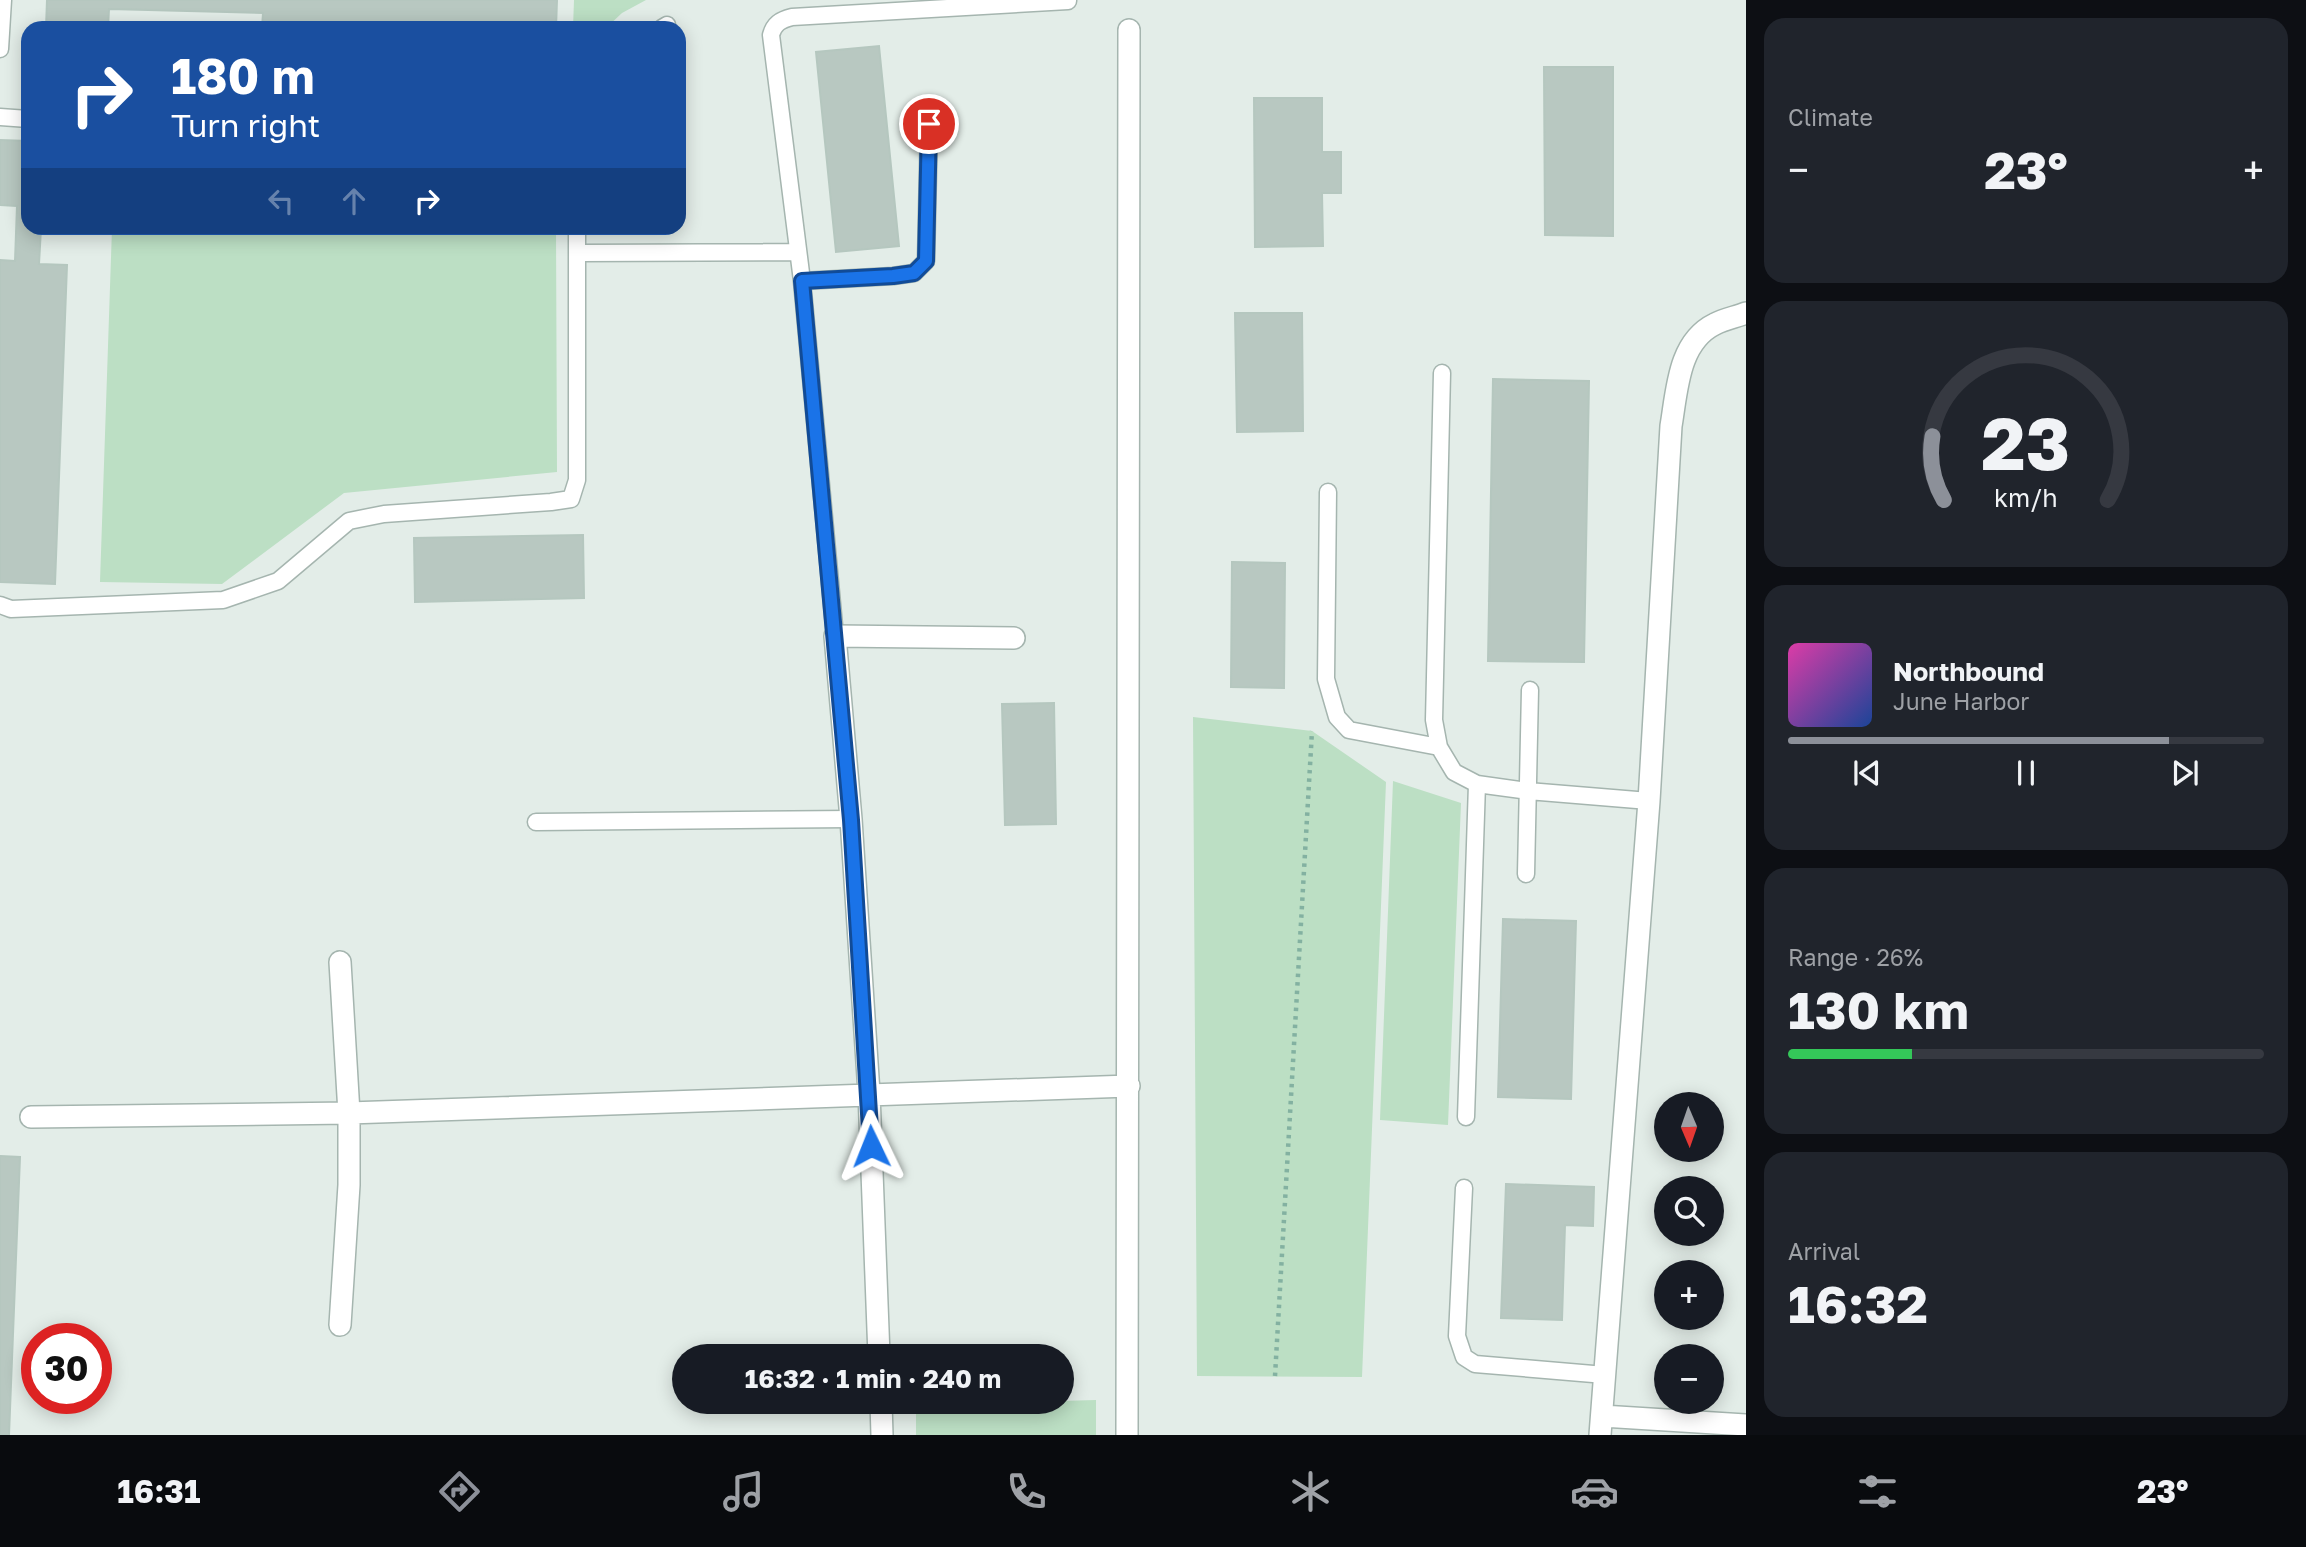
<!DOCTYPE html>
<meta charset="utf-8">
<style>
:root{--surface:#171b24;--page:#20242c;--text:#f1f3f6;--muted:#9ea1a6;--line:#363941;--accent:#8c9099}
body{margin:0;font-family:"Golos Text",sans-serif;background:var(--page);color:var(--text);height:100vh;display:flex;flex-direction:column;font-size:26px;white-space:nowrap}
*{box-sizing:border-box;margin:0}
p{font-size:23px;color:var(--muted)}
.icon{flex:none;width:38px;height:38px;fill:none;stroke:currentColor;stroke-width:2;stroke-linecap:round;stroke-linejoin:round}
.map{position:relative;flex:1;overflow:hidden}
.drawer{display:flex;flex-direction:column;gap:18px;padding:18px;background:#0d0f14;width:560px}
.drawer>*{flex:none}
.banner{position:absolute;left:21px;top:21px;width:665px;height:214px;border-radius:21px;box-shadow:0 4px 18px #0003;background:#1a4fa0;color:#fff;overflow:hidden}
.needle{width:46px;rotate:178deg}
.controls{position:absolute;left:1654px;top:1092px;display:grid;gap:14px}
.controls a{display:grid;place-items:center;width:70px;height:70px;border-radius:50%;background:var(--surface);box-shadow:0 4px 18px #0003;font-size:35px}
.speed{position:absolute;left:21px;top:1323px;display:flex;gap:14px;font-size:35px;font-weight:700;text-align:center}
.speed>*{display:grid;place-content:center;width:91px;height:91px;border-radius:50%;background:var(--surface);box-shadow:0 4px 18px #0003;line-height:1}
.speed .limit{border:10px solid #d22;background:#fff;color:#111}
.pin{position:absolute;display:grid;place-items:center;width:60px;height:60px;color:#fff;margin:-30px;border:4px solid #fff;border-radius:50%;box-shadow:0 2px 7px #0007}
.me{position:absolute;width:77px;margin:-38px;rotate:358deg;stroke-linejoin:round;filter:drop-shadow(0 0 5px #0008)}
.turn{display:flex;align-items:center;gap:24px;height:147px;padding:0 35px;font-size:32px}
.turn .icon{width:91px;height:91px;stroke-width:2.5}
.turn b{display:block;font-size:49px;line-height:60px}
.lanes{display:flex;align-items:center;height:66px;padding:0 35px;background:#0003;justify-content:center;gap:35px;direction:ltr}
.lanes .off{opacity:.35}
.big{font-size:52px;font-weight:700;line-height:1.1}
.drawer .widget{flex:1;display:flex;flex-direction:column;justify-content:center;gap:10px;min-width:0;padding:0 24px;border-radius:21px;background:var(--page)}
.drawer .dial{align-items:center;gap:0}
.dial svg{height:182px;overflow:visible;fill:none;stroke:var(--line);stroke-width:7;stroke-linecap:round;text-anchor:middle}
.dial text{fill:var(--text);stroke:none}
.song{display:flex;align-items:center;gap:21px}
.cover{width:84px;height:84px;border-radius:10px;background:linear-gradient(135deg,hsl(320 70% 55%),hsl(220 70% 35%))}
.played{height:7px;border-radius:4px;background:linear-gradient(90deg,var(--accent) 80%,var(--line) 80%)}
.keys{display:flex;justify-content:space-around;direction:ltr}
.heat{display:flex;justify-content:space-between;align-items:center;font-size:38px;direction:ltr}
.charge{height:10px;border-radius:5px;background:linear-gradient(90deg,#34c759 26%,var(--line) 0)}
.trip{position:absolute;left:672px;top:1344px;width:402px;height:70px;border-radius:35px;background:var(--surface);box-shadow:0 4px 18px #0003;font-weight:700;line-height:70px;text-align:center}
.dock{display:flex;height:112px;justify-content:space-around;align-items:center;background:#090b0e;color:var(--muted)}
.dock .icon{width:49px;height:49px}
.dock .selected{color:var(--accent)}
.dock b{font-size:32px;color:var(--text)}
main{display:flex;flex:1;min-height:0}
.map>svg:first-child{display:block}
</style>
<main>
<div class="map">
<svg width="1746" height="1435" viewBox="0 0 1746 1435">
<rect width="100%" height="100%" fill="#e3ede8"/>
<path fill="#bcdfc4" d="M574 0H646L622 13 606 28H573Z
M112 228H556L557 472 344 493 222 584 100 582Z
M1193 717 1312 731 1386 782 1362 1377 1197 1376Z
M1393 781 1461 803 1448 1125 1380 1120Z
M1096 1400V1435H916V1405Z"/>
<path fill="#b8c8c1" stroke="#b5c7bf" stroke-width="2" d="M47 0H557L556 28H262L263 13 109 9 108 28H46Z
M879 46 899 246 836 252 816 52Z
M1544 67H1613V236L1545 235Z
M1254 98H1322V152H1341V193H1322L1323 246 1255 247Z
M0 140 28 141V228H41L39 264 67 265 55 584 0 582V260L15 261 17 206 0 205Z
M1235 313H1302L1303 431 1237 432Z
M1493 379 1589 381 1584 662 1488 661Z
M583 535 584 598 415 602 414 538Z
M1232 562 1285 563 1284 688 1231 687Z
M1054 703 1056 824 1005 825 1002 704Z
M1503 919 1576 921 1571 1099 1498 1097Z
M0 1156 20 1157 9 1435H0Z
M1506 1184 1594 1187 1593 1226 1565 1225 1562 1320 1501 1318Z"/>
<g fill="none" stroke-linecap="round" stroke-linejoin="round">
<g stroke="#a5b5af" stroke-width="19">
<path id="lane" d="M662 28 667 25
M0 49 3 0
M0 117 28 119
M579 253 798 252
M802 281 893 276 914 273 926 261 929 124
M1442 373 1434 720 1439 747 1454 772 1477 784 1528 791 1649 801
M1328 492 1326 679 1337 717 1349 730 1439 747
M0 605 11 609 223 600 278 581 349 521 384 514 551 502 571 499 577 480V228
M835 636 802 281 771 35C774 24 780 20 792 17L1068 1
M536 822 851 819
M1526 874 1530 690
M1466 1117 1477 784
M1464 1188 1457 1336 1464 1357 1475 1364 1605 1375"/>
</g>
<g stroke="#a5b5af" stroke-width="24">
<path id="street" d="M340 962 349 1113V1185L340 1325
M31 1117 349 1113 1129 1086
M879 1356 869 1093 851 819 835 636 1014 638
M881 1402 882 1435
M1602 1416 1746 1425
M1127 1435 1129 30
M1600 1435 1649 801 1671 426C1677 391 1678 342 1715 324 1724 319 1736 317 1746 313"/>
</g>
<path stroke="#83b1a1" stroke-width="4.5" stroke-dasharray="3.5 5" stroke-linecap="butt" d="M1275 1376 1312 731"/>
<use href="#lane" stroke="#fff" stroke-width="16"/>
<use href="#street" stroke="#fff" stroke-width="21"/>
</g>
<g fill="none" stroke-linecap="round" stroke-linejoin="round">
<g stroke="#114b97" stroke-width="18">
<path id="route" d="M871 1146 851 820 802 281 893 276 914 273 926 261 929 124"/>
</g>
<use href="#route" stroke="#1a73e8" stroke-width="12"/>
</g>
</svg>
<div class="controls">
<a><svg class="needle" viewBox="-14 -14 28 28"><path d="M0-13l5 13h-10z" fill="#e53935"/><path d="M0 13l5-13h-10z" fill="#9ea1a6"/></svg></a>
<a><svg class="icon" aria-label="search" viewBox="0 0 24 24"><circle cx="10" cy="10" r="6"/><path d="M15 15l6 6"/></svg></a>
<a>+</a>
<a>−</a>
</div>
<div class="speed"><div class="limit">30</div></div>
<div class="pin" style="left:929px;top:124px;background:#d93025"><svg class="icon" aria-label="arrive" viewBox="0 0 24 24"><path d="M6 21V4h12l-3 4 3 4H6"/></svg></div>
<svg class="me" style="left:871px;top:1146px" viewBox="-20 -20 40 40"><path d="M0-17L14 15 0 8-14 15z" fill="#1a73e8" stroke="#fff" stroke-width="4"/></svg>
<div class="trip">16:32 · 1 min · 240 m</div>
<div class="banner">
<div class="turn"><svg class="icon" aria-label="right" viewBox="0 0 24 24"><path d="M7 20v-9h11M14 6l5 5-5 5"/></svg><div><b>180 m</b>Turn right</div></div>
<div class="lanes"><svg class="icon off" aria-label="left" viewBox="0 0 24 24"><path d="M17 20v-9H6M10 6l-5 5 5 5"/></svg><svg class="icon off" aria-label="ahead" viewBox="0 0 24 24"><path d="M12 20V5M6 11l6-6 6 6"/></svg><svg class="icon" aria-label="right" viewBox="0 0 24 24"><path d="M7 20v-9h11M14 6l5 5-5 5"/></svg></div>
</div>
</div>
<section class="drawer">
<div class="widget"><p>Climate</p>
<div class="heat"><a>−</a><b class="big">23°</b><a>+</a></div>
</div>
<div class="widget dial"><svg viewBox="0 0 100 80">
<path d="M14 69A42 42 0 1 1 86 69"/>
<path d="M14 69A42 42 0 0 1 9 41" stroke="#8c9099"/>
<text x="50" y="56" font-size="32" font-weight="700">23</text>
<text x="50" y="72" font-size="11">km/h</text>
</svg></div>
<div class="widget">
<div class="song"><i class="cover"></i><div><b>Northbound</b><p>June Harbor</p></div></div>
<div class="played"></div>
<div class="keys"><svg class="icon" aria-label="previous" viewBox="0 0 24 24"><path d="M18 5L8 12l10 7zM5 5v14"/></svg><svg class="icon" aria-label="pause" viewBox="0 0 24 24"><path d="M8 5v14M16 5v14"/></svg><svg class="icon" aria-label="next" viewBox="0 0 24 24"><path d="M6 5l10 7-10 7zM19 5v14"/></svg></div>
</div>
<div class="widget"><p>Range · 26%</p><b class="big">130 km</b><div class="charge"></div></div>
<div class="widget"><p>Arrival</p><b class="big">16:32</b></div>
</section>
</main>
<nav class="dock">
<b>16:31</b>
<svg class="icon selected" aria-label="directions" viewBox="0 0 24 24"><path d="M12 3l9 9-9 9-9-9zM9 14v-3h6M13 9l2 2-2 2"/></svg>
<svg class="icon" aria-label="music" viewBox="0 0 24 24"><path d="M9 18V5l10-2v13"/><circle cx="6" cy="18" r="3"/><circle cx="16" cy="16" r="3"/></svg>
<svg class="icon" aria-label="phone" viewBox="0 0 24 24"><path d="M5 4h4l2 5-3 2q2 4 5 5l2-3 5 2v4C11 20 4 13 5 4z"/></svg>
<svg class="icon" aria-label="climate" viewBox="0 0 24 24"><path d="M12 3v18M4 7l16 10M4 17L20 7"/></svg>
<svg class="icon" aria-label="car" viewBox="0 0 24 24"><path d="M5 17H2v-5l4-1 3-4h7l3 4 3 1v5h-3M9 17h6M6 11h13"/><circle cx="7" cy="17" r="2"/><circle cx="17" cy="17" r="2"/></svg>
<svg class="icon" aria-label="filters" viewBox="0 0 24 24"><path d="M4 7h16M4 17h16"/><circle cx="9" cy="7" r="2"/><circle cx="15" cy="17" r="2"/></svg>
<b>23°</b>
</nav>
